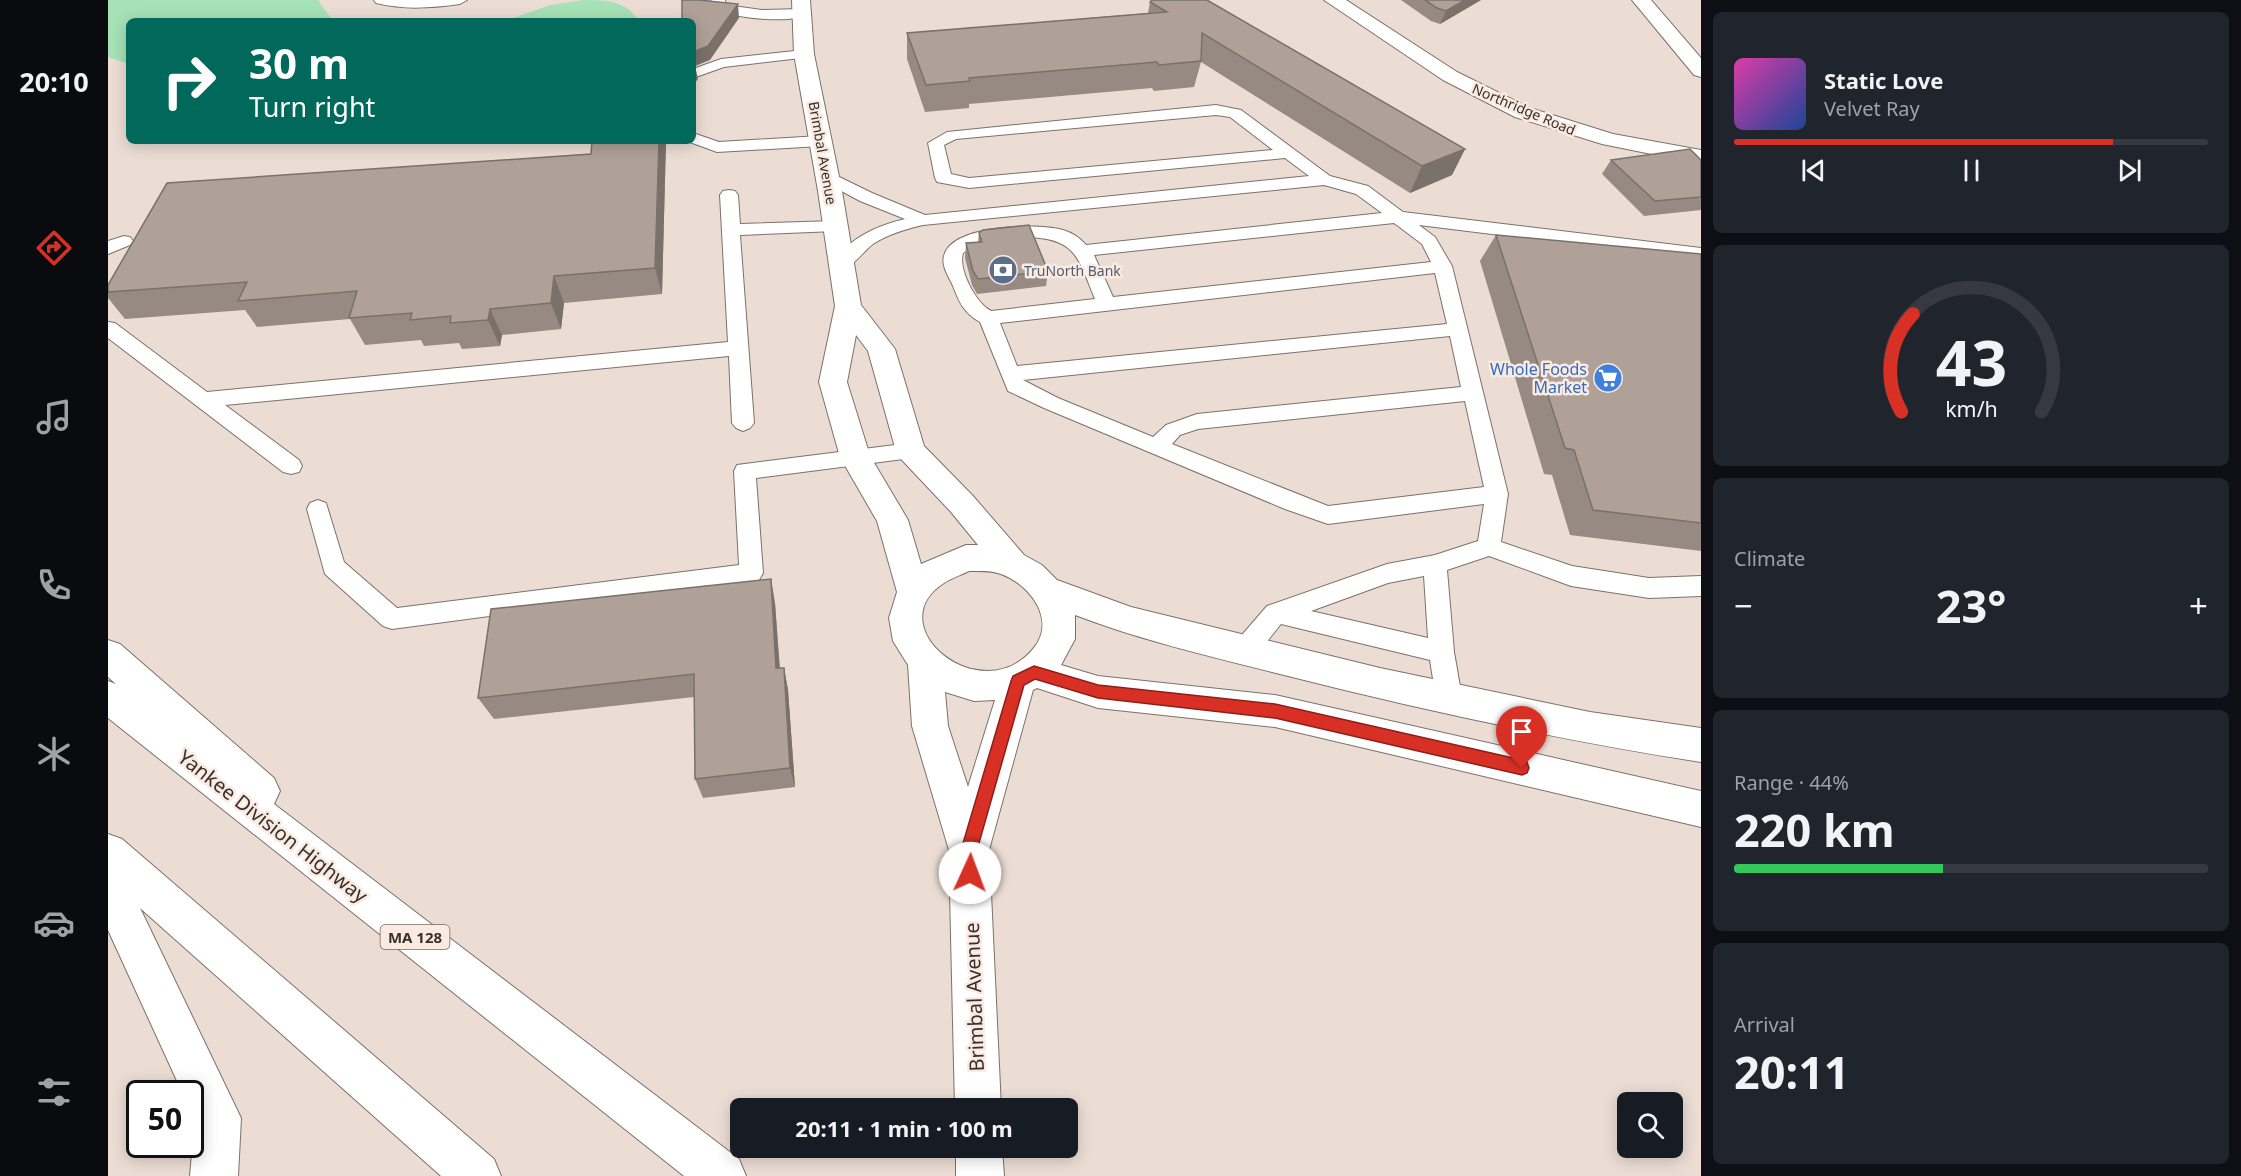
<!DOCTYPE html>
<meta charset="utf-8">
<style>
:root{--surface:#171b24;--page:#20242c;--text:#f1f3f6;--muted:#9ea1a6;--line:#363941;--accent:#d93025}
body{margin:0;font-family:"Noto Sans",sans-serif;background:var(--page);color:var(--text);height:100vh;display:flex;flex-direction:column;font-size:22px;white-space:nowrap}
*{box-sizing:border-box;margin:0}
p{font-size:20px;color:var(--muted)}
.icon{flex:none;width:33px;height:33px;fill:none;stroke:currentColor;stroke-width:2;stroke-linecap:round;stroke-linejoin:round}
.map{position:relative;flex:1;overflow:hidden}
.side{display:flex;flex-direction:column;gap:12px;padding:12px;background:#0d0f14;width:540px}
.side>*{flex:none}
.guide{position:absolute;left:18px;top:18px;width:570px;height:126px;border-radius:9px;box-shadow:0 3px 15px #0003;background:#00695c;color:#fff;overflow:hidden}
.controls{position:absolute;left:1509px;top:1092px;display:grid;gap:12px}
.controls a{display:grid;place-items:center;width:66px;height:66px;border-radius:9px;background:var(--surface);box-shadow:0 3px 15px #0003;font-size:30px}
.speed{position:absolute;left:18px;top:1080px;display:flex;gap:12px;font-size:30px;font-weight:700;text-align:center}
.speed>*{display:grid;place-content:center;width:78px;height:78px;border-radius:50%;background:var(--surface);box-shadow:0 3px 15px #0003;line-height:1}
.speed .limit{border:3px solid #111;border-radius:9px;background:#fff;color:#111}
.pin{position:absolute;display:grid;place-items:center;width:51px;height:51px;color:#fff;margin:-62px -26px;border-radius:50% 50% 50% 0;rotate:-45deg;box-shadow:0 0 6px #0007}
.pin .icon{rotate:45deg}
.me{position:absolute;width:66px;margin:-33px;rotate:2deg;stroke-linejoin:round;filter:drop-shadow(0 0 4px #0008)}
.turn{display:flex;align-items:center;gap:21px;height:126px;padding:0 24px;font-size:27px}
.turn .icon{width:78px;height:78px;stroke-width:2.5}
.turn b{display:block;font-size:42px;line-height:51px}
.big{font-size:45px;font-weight:700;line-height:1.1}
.side .card{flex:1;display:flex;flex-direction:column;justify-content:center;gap:9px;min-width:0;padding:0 21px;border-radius:9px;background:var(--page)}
.side .dial{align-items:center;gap:0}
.dial svg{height:156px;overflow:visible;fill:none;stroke:var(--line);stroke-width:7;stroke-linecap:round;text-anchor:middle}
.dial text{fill:var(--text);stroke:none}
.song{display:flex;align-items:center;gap:18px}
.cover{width:72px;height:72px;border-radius:9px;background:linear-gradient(135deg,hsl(320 70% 55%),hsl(220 70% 35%))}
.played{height:6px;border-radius:3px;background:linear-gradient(90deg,var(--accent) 80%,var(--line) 80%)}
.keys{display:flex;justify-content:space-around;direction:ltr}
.heat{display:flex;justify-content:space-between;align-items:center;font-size:33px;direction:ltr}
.charge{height:9px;border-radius:4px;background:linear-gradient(90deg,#34c759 44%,var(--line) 0)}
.trip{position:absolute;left:622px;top:1098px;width:348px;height:60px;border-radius:9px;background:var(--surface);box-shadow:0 3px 15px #0003;font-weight:700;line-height:60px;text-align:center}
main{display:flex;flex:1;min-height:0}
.dock{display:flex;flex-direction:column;width:108px;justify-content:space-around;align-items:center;background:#090b0e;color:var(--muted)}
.dock .icon{width:42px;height:42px}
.dock .current{color:var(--accent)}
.dock b{font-size:27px;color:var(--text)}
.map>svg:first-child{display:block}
</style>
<main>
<nav class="dock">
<b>20:10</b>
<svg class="icon current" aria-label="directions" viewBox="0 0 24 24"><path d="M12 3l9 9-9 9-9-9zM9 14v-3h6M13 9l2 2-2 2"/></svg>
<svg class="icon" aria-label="music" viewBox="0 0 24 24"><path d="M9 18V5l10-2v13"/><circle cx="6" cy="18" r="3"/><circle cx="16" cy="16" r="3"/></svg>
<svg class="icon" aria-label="phone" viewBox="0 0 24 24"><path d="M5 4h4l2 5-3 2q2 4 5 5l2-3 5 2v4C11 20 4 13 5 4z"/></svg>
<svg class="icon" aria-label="climate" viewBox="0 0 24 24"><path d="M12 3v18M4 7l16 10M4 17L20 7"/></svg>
<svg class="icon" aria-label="car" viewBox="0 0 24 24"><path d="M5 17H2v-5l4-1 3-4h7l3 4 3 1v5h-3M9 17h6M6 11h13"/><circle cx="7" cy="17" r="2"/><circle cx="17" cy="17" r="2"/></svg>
<svg class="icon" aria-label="filters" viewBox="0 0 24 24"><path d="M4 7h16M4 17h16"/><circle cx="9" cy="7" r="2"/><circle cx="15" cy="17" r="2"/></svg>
</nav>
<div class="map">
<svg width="1593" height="1176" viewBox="0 0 1593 1176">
<rect width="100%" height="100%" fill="#ecddd4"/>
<path fill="#a7e1b6" d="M0 0H210L225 21H21V64L0 57Z
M475 0C497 0 519 0 530 21H397L442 5Z"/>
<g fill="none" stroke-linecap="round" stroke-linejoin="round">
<g stroke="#7e7068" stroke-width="2">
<path id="service" d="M266 0H359L352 4C323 8 297 10 268 3Z
M603 0H617L618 5 654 10 695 9 702 13 700 16C670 23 636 18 607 11Z
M696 50 703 54 701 57 616 67 585 78V69L613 59Z
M1108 105 1133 110 1222 176 1260 186 1295 212 1593 248V260L1311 225 1327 237 1344 266 1400 494 1393 542 1464 566 1541 578 1593 576V596L1541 598 1463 586 1381 556 1339 570 1346 652 1354 698 1350 706 1341 709 1332 706 1328 698 1322 660 1173 624 1145 659 1136 662 1127 659 1123 651 1127 643 1159 606 1279 564 1327 555 1370 541 1376 504 1220 524 1177 509 936 408 900 391 872 322C856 313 851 302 845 286 841 277 833 266 836 256 843 224 931 223 955 230 965 233 972 238 978 245L1274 213 1248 194 1216 185 815 225C798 229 780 234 765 244 753 253 743 272 727 268L724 264C741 238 768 226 797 219L752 201 713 180 711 176 713 172 719 171 764 193 817 215 1201 176 1177 158 861 188 829 182 827 178 820 143 839 132ZM1108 115 1122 117 1165 150 861 178 843 174 836 145 848 139ZM1286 223 1314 244 1323 262 1005 297 986 255ZM920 237C969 239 970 258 987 299L883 311C868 303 850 270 855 253L873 243ZM1327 273 1339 324 909 366 892 323ZM1342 336 1353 387 1089 414 1058 425 1045 437 950 398 915 380ZM1357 401 1376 487 1220 506 1064 444 1072 435 1090 429ZM1316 576 1320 638 1203 611 1280 583Z
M585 133 611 142 712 136 720 141 712 146 609 152 579 141H585Z
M621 190 627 191 630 195 632 224 728 221 734 222 737 226 734 230 728 231 632 235 646 423 642 428 635 431 628 428 624 423 621 356 117 405 191 460 194 466 191 472 183 474 175 472 0 338V322L7 323 99 392 620 342 612 195 615 191Z
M16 236 22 237 25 241 22 245 0 254V241Z
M803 443 811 445 814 451 811 457 648 478 655 573 651 580 284 629 275 626 217 574 199 509 202 503 210 500 218 503 236 562 289 608 631 565 626 471 629 465Z"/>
</g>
<g stroke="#7e7068" stroke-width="2">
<path id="minor" d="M1216 0H1238L1349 72 1422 108 1505 134 1593 150V164L1494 144 1407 117 1335 80Z"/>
</g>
<g stroke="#7e7068" stroke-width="2">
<path id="secondary" d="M684 0H702L706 54 734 191 753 305 787 349 816 446 865 496 916 555 934 565 949 580 1023 607 1272 668 1482 712 1593 728V762C1452 740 1314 710 1176 675 1105 657 1035 641 967 615V639L953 665 990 676 1167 695 1593 791V827L1167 727 990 708 929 688 925 690 881 850 893 1108H847L841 850 804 726 800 665 785 641 781 618 789 592 769 521 732 457 711 382 727 306 710 191 686 54ZM748 335 760 351 788 451 793 459 843 512 870 545H858L813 564 800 520 762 456 739 382ZM861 571C872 571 883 570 893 574 923 585 949 621 925 649 873 711 769 626 836 583 844 578 853 575 861 571ZM837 692 866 701 887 700 860 787 840 726Z
M1524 0H1543L1593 58V77L1586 75Z
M848 1148H894L896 1176H848Z"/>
</g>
<g stroke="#7e7068" stroke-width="2">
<path id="motorway" d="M0 640 12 644 166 778 172 791 166 804 631 1159 638 1176H576L0 718V681L8 684 0 677Z
M0 834 14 839 386 1159 393 1176H333L32 908 133 1118 130 1176H82L87 1119 82 1110V1094H75L0 930Z"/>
</g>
<use href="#service" fill="#fff" fill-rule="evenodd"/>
<use href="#minor" fill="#fff" fill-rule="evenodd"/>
<use href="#secondary" fill="#fff" fill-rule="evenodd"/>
<use href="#motorway" fill="#fff" fill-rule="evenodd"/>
</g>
<path fill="#968a83" d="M1293 0H1373L1332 24 1323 21Z
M1042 2 1357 149 1344 175 1302 193 1093 62 1086 87 1046 91 1044 88 861 104V108L817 112 799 59V33L1040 13Z
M558 141 554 294 456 303 453 329 394 335 392 346 354 349 351 343 316 346 313 340 257 345 242 319 149 327 137 310 17 319 0 298V285L483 154Z
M1503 160H1593V210L1536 216 1494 174Z
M871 233 940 271 938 286 869 294 864 285 857 258 858 243 870 242Z
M1388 235 1593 254V551L1462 535 1444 475 1436 474 1372 261Z
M667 603 672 668H676L680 690 687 787 595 798 587 779 586 697 386 719 370 698Z"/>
<path fill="#7a716a" d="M1357 0H1373L1332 24 1338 11Z
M630 4 631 18 602 60 587 66 590 79 585 85V52Z
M551 141H558L554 294 547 268Z
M1357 149 1344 175 1302 193 1314 166Z
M446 276 456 303 453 329 443 303Z
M382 309 394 335 392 346 380 320Z
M663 579 667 603 673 690 668 668Z
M676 668 680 690 687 787 682 768Z"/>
<path fill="#afa198" stroke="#7a716a" stroke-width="1.5" d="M574 0H591L630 4 600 46 585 52V21H574Z
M1044 0H1099L1357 149 1314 166 1094 33 1093 61 1051 65 1049 62 861 78 862 81 818 85 799 33 1059 12 1042 2Z
M1317 0H1357L1338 11 1329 8Z
M484 141H551L547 268 446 276 443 303 382 309 380 320 342 323 343 316 302 320 304 313 241 318 249 291 130 301 139 282 0 292V285L59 183 483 154Z
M1582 149 1593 160V197L1547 201 1503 160Z
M921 225 940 271 870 279 865 271 858 243 874 242 871 233 875 230Z
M1388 235 1593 254V523L1485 510 1466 450 1457 448Z
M663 579 668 668H676L682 768 587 779 586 674 370 698 383 609Z"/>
<path fill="#d93025" stroke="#8d1f18" stroke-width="1.5" d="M926 666 990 685 1167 704 1414 760 1419 762 1421 768 1419 773 1414 775 1167 718 990 698 927 679 916 685 869 850 870 873 867 879 862 882 856 879 853 850 903 681 905 676Z"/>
<defs>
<g id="bank-disc" transform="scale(1.5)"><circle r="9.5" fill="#5c6f8a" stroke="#faeae1"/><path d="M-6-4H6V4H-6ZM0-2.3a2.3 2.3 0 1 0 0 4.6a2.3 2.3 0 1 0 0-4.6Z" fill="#fff"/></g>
<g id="supermarket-disc" transform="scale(1.5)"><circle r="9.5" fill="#3f7fe0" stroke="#faeae1"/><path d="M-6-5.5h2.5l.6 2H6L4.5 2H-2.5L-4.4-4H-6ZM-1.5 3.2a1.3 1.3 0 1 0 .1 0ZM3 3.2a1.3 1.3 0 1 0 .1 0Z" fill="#fff"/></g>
</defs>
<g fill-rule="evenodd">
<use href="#bank-disc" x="895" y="270"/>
<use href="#supermarket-disc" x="1500" y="378"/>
</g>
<g text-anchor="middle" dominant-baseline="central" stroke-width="5" stroke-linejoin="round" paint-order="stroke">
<g font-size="14" fill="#37312e" stroke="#faeae1">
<text transform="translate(1416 109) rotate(23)">Northridge Road</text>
<text transform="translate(715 153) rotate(80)">Brimbal Avenue</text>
</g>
<g font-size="14" fill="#4e5e75" stroke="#faeae1" text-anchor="start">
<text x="916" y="270">TruNorth Bank</text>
</g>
<rect fill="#faeae1" stroke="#726864" stroke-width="1.5" x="272.5" y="925" width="69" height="24" rx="4.5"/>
<g font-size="15" font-weight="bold" fill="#37312e">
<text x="307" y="937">MA 128</text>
</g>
<g font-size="16" fill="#366cbe" stroke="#faeae1" text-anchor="end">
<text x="1479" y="369">Whole Foods<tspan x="1479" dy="18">Market</tspan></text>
</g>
<g font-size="20" fill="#37312e" stroke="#faeae1">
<text transform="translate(165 826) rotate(38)">Yankee Division Highway</text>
<text transform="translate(866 997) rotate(-92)">Brimbal Avenue</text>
</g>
</g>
</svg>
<div class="controls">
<a><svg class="icon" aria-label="search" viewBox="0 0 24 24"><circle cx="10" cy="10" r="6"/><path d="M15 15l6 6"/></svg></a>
</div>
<div class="speed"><div class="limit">50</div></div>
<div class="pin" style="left:1414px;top:768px;background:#d93025"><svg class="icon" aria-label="arrive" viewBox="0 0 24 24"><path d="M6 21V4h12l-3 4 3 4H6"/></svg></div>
<svg class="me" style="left:862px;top:873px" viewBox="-20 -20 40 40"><circle r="19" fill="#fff"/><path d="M0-13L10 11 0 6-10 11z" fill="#d93025"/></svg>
<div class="trip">20:11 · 1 min · 100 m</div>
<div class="guide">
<div class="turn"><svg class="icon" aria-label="right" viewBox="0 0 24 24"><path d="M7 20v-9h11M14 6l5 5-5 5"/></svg><div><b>30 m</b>Turn right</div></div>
</div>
</div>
<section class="side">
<div class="card">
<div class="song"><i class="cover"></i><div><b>Static Love</b><p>Velvet Ray</p></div></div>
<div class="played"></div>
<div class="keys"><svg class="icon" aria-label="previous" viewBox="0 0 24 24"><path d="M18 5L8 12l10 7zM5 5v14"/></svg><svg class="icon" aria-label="pause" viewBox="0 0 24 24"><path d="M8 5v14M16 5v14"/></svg><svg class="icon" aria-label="next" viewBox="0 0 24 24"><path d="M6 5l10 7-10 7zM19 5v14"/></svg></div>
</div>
<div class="card dial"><svg viewBox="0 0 100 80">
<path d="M14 69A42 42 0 1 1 86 69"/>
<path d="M14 69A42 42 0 0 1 20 19" stroke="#d93025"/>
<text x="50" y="56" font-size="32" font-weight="700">43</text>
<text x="50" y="72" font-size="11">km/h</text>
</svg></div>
<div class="card"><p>Climate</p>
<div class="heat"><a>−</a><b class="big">23°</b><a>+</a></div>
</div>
<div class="card"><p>Range · 44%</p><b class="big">220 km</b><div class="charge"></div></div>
<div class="card"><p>Arrival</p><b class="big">20:11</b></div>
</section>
</main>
